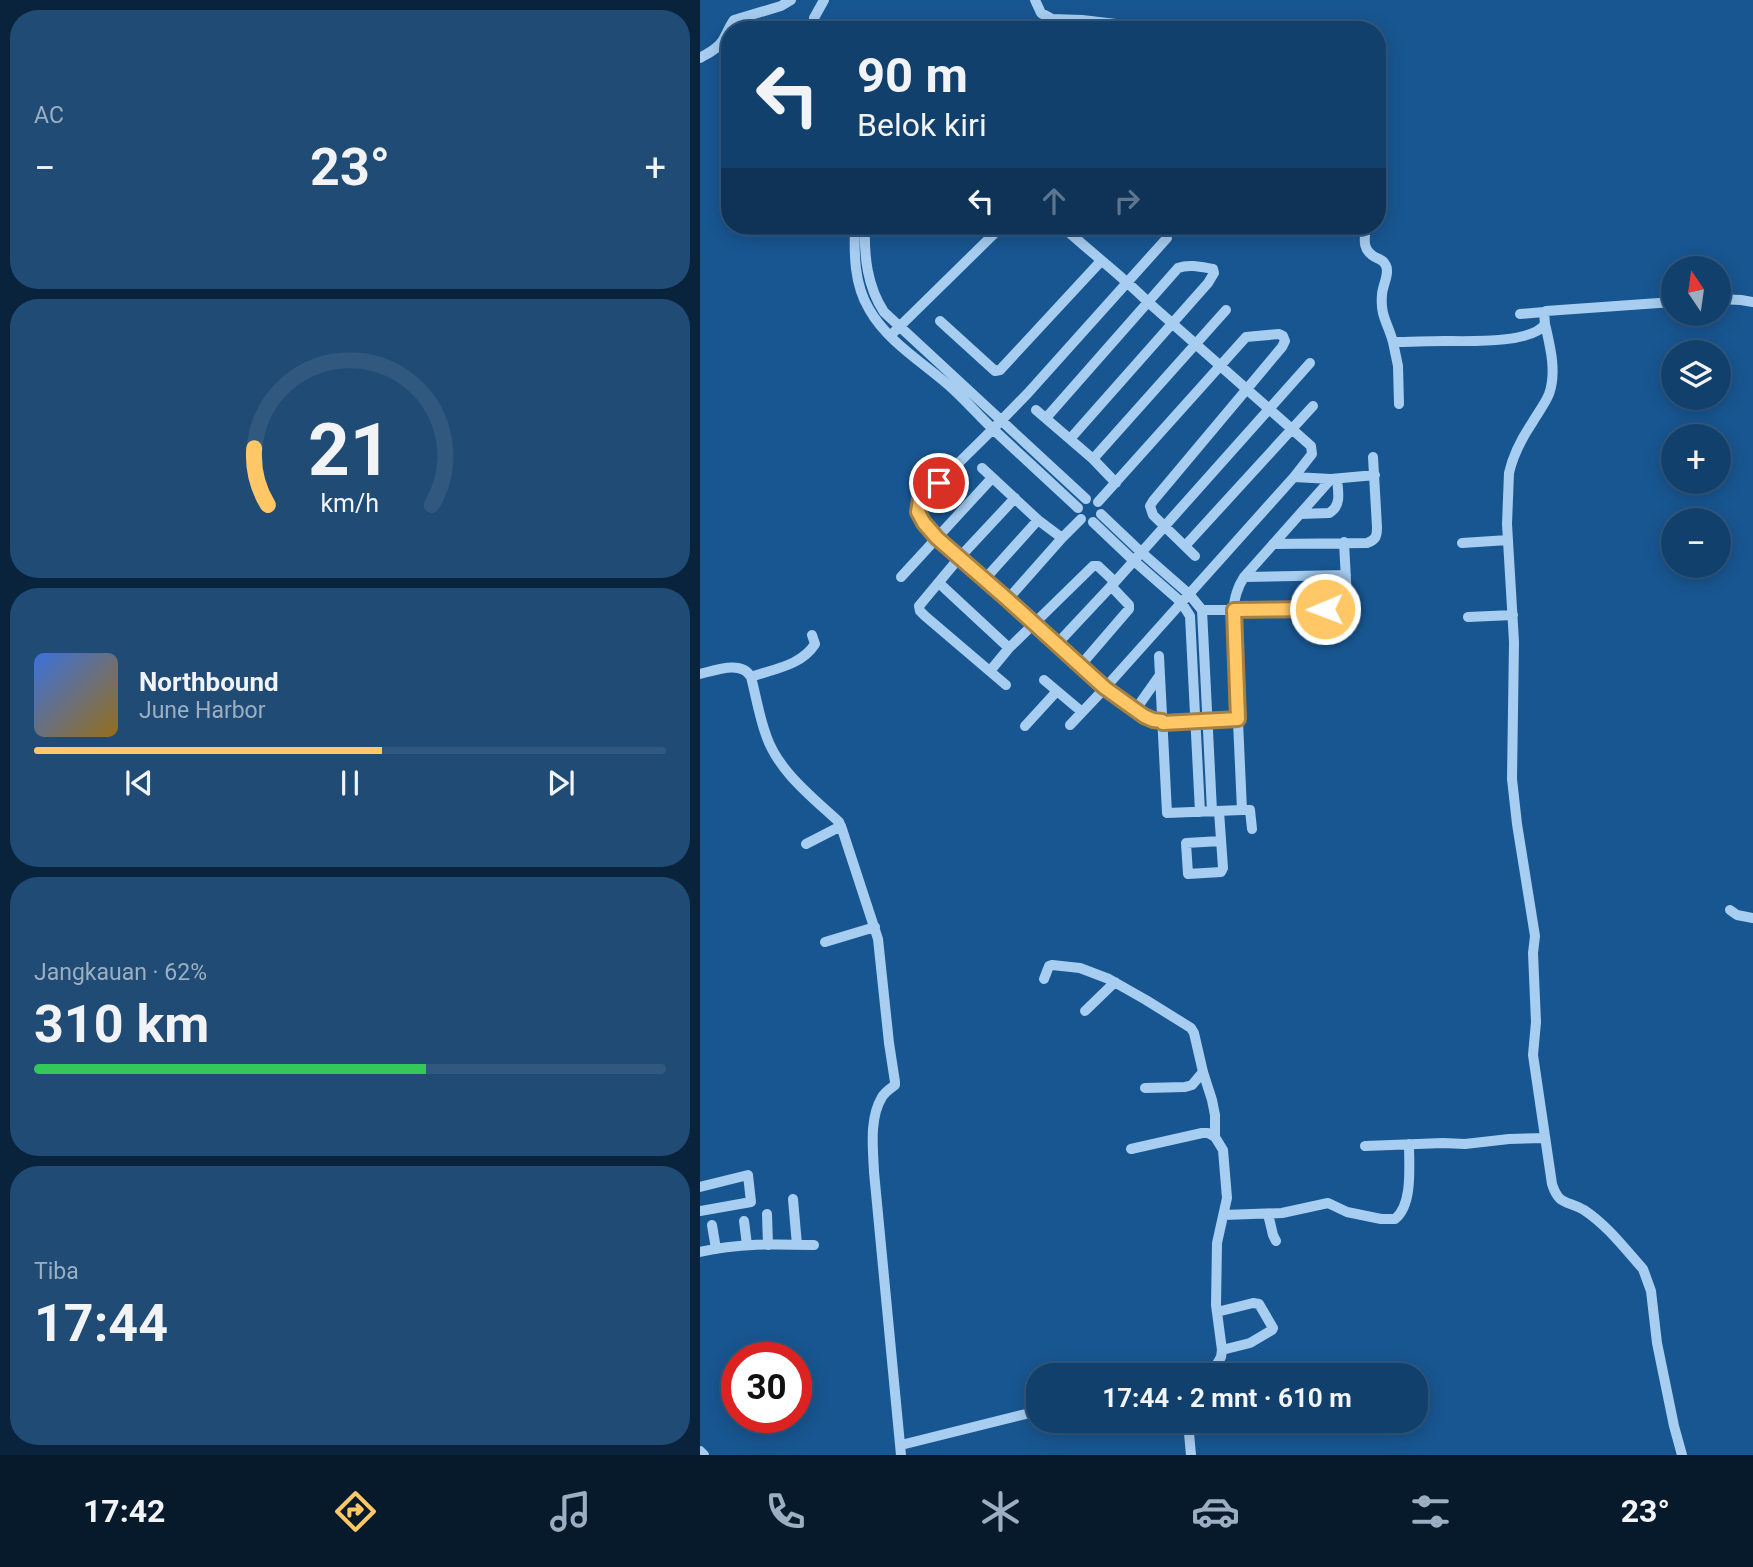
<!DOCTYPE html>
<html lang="id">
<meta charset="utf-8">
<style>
:root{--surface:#12406d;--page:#1f4b75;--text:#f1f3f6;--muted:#9cafc2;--line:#315980;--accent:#ffc765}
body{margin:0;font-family:Roboto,sans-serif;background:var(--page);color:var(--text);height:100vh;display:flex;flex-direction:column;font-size:26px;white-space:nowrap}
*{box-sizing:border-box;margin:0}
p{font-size:23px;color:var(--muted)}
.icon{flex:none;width:38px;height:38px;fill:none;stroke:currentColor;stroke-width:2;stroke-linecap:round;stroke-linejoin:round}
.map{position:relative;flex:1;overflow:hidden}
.side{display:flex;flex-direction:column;gap:10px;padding:10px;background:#0a233c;width:700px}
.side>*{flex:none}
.banner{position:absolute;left:21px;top:21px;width:665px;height:214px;border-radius:28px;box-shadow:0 4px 18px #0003,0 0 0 2px var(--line);background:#12406d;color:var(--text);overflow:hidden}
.needle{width:46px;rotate:347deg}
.tools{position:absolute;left:961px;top:256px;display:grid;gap:14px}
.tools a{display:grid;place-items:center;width:70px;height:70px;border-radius:50%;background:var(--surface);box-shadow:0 4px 18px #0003,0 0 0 2px var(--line);font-size:35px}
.speed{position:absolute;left:21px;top:1342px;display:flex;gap:14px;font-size:35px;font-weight:700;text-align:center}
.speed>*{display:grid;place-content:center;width:91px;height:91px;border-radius:50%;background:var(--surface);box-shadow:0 4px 18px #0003,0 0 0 2px var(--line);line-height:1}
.speed .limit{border:10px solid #d22;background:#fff;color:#111}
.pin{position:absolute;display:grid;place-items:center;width:60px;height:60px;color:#fff;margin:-30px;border:4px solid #fff;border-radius:50%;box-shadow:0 2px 7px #0007}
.me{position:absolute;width:77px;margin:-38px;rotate:269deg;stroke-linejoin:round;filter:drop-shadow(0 0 5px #0008)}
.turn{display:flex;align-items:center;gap:24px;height:147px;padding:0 21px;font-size:32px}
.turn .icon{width:91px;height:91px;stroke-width:2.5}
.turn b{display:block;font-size:49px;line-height:60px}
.lanes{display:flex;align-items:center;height:66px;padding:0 21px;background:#0003;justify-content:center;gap:35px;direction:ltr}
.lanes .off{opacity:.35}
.big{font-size:52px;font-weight:700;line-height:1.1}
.side .card{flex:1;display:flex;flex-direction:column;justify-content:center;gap:10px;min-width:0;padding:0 24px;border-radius:28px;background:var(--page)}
.side .dial{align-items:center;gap:0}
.dial svg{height:182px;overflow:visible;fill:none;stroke:var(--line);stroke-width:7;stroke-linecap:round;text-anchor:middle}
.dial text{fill:var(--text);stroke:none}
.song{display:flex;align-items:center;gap:21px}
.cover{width:84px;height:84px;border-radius:10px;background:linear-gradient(135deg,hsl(220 70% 55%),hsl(40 70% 35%))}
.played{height:7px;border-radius:4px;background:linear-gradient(90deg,var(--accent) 55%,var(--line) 55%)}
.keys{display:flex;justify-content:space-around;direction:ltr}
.heat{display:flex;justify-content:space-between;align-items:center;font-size:38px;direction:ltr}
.charge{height:10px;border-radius:5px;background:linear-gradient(90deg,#34c759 62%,var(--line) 0)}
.trip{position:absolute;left:326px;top:1363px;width:402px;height:70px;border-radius:28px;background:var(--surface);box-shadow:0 4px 18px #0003,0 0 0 2px var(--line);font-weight:700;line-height:70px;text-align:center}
.dock{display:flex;height:112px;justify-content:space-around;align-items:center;background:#071a2c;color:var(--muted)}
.dock .icon{width:49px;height:49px}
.dock .active{color:var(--accent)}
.dock b{font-size:32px;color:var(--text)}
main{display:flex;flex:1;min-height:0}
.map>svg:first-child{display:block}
</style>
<main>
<section class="side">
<div class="card"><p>AC</p>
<div class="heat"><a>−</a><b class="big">23°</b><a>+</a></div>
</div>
<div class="card dial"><svg viewBox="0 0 100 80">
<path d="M14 69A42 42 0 1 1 86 69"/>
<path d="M14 69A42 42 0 0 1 8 44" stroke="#ffc765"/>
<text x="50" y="56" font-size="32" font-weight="700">21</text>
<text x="50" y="72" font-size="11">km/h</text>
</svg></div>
<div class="card">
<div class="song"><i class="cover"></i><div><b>Northbound</b><p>June Harbor</p></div></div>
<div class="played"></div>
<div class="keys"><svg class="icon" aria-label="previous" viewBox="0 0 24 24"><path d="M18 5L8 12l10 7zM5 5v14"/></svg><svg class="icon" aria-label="pause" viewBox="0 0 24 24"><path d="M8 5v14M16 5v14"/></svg><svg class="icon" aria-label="next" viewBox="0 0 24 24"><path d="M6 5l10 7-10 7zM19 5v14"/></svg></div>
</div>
<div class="card"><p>Jangkauan · 62%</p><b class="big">310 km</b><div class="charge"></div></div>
<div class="card"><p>Tiba</p><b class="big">17:44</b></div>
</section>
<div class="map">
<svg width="1053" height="1455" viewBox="0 0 1053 1455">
<rect width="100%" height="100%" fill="#185691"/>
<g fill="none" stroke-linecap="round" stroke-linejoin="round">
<path stroke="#a7cdf0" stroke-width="10" d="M335 0 341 13 352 19 382 20 416 24 428 30
M113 30 114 18 124 0
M0 58C8 53 18 49 23 40 27 33 29 27 34 20L81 6 91 0
M155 226C154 254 154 284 169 309 188 343 226 364 254 390 268 403 281 418 295 431 323 457 350 482 378 508
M165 226C164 256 167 286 184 312L386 499
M362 226C390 252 421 275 448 302L611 446 612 454 594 477 631 479 675 475
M666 226C664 240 662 251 677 258 681 260 683 260 685 264 691 272 682 286 682 295 680 316 688 323 693 342 710 342 727 341 744 341 766 341 832 344 845 324L844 312 846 311 973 302
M467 238 328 393 293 429 221 500C218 508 218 514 222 521 242 550 278 574 305 597 339 627 371 658 405 688L594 477
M1018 299 1041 300 1053 302
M820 314 844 312
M240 321 295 371 300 370 401 261
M845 324C850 346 857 372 849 394 845 404 837 414 832 423 822 438 813 455 809 473L807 524 814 642 812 779 817 824 835 936 833 953 836 1022 833 1055 852 1184C859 1206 867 1200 884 1210 907 1225 925 1249 943 1269L951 1291 957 1343 974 1426 982 1455
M194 332 302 226
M693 342 698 366 699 404
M336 410 393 459 416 483
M346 418 478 268C489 264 501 267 513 269L514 273 508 283 370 439
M393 459 526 310
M282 468 338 520 362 538
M398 502 546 337 579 334 583 336 585 341 582 347 453 501 450 506 453 515 495 556
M401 514 441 552 489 594 502 610 512 811
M600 514 629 513C642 506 638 491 637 479
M393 522 433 560 481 602 490 616 500 812
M644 542 648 619
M762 543 808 540
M573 544 667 543C676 540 677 536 677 527L673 457
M485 546 613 406
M201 577 292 478
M544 577 646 575
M284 580 338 520
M239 583 309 648
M308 599 362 538 381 519
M502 610 648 609
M768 617 813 615
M356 645 415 582 610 363
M459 656 467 813 542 810 533 610C535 597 537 588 544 577L631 479
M380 666 429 609V605L411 586
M290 671 309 648 393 566H398L415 582
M0 674C16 670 42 660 51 677 56 696 59 716 66 735 78 771 112 797 139 822L142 829 178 939 189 1043 195 1082V1085C190 1089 185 1092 182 1097 169 1119 173 1148 174 1172L201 1455
M51 677C73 669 101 666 115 644L112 635
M344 680 382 712
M306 685 225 616 220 611 219 606 259 558 315 498
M436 709 460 675
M370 725 405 688 444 716 462 721 463 723 538 719
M325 726 357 691
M542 810H550L552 829
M519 811 523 868 521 872 488 874 486 843 521 841
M106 844 141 826
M1030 910 1037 915 1053 918
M125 942 175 927
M344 979 349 966 352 965 380 968 409 979 446 1000 491 1028 494 1033 503 1072 512 1100 515 1115V1137
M385 1011 415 982
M445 1088 485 1087 492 1085 503 1072
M665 1146 743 1143 765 1144 809 1139 845 1138
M431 1149 502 1133H508L515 1137 523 1150 527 1198 517 1243 516 1305 522 1350 521 1357 510 1376
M0 1187 48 1175 51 1202 0 1211
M93 1199 97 1245
M67 1214 68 1245
M568 1214 573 1235 576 1241
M524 1215 582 1213 628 1203 647 1212 681 1219H695C713 1205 709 1166 709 1144
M44 1221 47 1245
M12 1225 16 1249
M0 1252C37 1243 76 1244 114 1245
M517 1312 553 1303 559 1304 573 1328 572 1330 550 1343 522 1350
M201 1445 338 1411
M0 1451 4 1455
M491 1455 489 1433 491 1421"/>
</g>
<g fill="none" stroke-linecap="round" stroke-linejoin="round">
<g stroke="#a68142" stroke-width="18">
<path id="route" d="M239 483 220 500 218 512 224 523 237 538 307 599 405 688 444 716 453 720 462 721 463 723 538 719 534 610 625 609"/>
</g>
<use href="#route" stroke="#ffc765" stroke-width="12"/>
</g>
</svg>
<div class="tools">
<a><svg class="needle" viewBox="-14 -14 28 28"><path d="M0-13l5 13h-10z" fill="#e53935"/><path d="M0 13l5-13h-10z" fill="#9cafc2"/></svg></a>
<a><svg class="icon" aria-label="layers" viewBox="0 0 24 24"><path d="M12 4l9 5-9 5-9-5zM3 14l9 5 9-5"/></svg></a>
<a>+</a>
<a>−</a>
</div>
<div class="speed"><div class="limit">30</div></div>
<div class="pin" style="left:239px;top:483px;background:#d93025"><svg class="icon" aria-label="arrive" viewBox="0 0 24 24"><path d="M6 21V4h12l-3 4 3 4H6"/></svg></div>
<svg class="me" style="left:625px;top:609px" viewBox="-20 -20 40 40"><circle r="17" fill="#ffc765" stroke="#fff" stroke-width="3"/><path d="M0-11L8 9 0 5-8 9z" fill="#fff"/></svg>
<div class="trip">17:44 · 2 mnt · 610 m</div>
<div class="banner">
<div class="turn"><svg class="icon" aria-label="left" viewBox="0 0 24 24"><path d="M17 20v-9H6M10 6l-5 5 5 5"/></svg><div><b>90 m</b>Belok kiri</div></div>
<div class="lanes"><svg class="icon" aria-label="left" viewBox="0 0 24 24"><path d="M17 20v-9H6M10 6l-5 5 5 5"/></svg><svg class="icon off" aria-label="ahead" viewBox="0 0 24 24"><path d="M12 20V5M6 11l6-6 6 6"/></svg><svg class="icon off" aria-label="right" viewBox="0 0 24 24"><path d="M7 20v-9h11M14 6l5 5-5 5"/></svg></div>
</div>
</div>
</main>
<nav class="dock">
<b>17:42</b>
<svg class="icon active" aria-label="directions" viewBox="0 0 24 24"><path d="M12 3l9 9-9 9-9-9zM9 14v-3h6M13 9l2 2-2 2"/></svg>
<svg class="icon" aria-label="music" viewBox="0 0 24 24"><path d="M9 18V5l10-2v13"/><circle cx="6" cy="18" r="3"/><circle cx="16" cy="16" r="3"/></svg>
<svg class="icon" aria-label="phone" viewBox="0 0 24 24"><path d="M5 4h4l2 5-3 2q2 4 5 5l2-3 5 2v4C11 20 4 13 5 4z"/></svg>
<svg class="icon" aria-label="climate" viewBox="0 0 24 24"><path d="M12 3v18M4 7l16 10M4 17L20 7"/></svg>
<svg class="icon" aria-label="car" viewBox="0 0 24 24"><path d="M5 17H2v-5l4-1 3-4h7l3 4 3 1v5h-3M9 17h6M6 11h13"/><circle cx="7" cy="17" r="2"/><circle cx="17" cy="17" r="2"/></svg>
<svg class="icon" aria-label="filters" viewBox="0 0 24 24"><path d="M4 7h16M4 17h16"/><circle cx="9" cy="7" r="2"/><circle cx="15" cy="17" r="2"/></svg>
<b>23°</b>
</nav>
